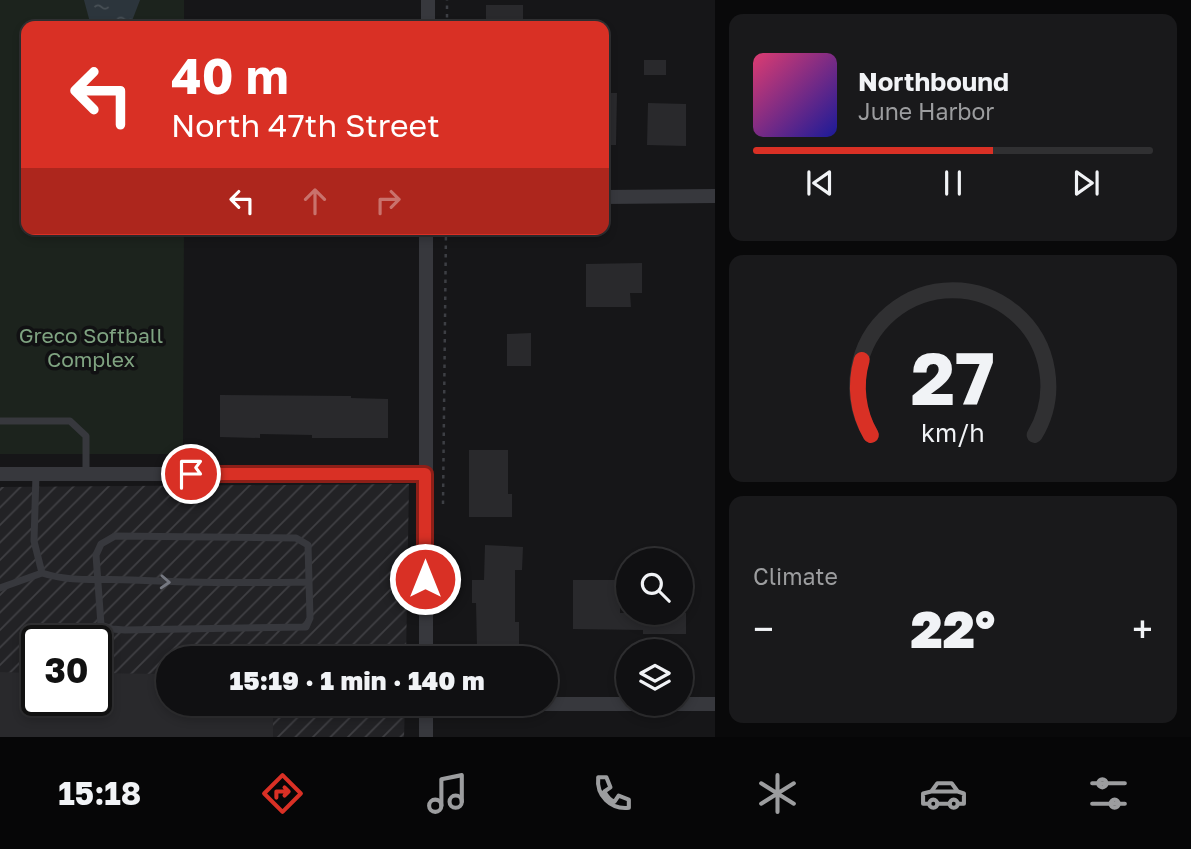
<!DOCTYPE html>
<meta charset="utf-8">
<style>
:root{--surface:#101012;--page:#19191b;--text:#f1f3f6;--muted:#9c9d9f;--line:#303032;--accent:#d93025}
body{margin:0;font-family:"Golos Text",sans-serif;background:var(--page);color:var(--text);height:100vh;display:flex;flex-direction:column;font-size:26px;white-space:nowrap}
*{box-sizing:border-box;margin:0}
p{font-size:23px;color:var(--muted)}
.icon{flex:none;width:38px;height:38px;fill:none;stroke:currentColor;stroke-width:2;stroke-linecap:round;stroke-linejoin:round}
.map{position:relative;flex:1;overflow:hidden}
.side{display:flex;flex-direction:column;gap:14px;padding:14px;background:#09090a;width:476px}
.side>*{flex:none}
.hud{position:absolute;left:21px;top:21px;width:588px;height:214px;border-radius:14px;box-shadow:0 4px 10px #0003,0 0 0 2px var(--line);background:#d93025;color:#fff;overflow:hidden}
.buttons{position:absolute;left:616px;top:548px;display:grid;gap:14px}
.buttons a{display:grid;place-items:center;width:77px;height:77px;border-radius:50%;background:var(--surface);box-shadow:0 4px 10px #0003,0 0 0 2px var(--line);font-size:35px}
.speed{position:absolute;left:21px;top:625px;display:flex;gap:14px;font-size:35px;font-weight:700;text-align:center}
.speed>*{display:grid;place-content:center;width:91px;height:91px;border-radius:50%;background:var(--surface);box-shadow:0 4px 10px #0003,0 0 0 2px var(--line);line-height:1}
.speed .limit{border:4px solid #111;border-radius:10px;background:#fff;color:#111}
.pin{position:absolute;display:grid;place-items:center;width:60px;height:60px;color:#fff;margin:-30px;border:4px solid #fff;border-radius:50%;box-shadow:0 2px 7px #0007}
.me{position:absolute;width:77px;margin:-38px;rotate:0deg;stroke-linejoin:round;filter:drop-shadow(0 0 5px #0008)}
.turn{display:flex;align-items:center;gap:24px;height:147px;padding:0 35px;font-size:32px}
.turn .icon{width:91px;height:91px;stroke-width:2.5}
.turn b{display:block;font-size:49px;line-height:60px}
.lanes{display:flex;align-items:center;height:66px;padding:0 35px;background:#0003;justify-content:center;gap:35px;direction:ltr}
.lanes .off{opacity:.35}
.big{font-size:52px;font-weight:800;line-height:1.1}
.side .card{flex:1;display:flex;flex-direction:column;justify-content:center;gap:10px;min-width:0;padding:0 24px;border-radius:14px;background:var(--page)}
.side .dial{align-items:center;gap:0}
.dial svg{height:182px;overflow:visible;fill:none;stroke:var(--line);stroke-width:7;stroke-linecap:round;text-anchor:middle}
.dial text{fill:var(--text);stroke:none}
.song{display:flex;align-items:center;gap:21px}
.cover{width:84px;height:84px;border-radius:10px;background:linear-gradient(135deg,hsl(340 70% 55%),hsl(240 70% 35%))}
.played{height:7px;border-radius:4px;background:linear-gradient(90deg,var(--accent) 60%,var(--line) 60%)}
.keys{display:flex;justify-content:space-around;direction:ltr}
.heat{display:flex;justify-content:space-between;align-items:center;font-size:38px;direction:ltr}
.trip{position:absolute;left:156px;top:646px;width:402px;height:70px;border-radius:35px;background:var(--surface);box-shadow:0 4px 10px #0003,0 0 0 2px var(--line);font-weight:800;line-height:70px;text-align:center}
.dock{display:flex;height:112px;justify-content:space-around;align-items:center;background:#060607;color:var(--muted)}
.dock .icon{width:49px;height:49px}
.dock .active{color:var(--accent)}
.dock b{font-size:32px;color:var(--text)}
main{display:flex;flex:1;min-height:0}
.map>svg:first-child{display:block}
</style>
<main>
<div class="map">
<svg width="715" height="737" viewBox="0 0 715 737">
<defs>
<pattern id="industrial-furrows" width="10" height="10" patternUnits="userSpaceOnUse" patternTransform="scale(1.75)"><rect width="10" height="10" fill="#222225"/><path d="M-1 1l2-2M0 10L10 0M9 11l2-2" fill="none" stroke="#3f3f43"/></pattern>
<pattern id="water-ripples" width="26" height="14" patternUnits="userSpaceOnUse" patternTransform="scale(1.75)"><rect width="26" height="14" fill="#2c353c"/><path d="M2 4q2-2 4 0t4 0M15 11q2-2 4 0t4 0" fill="none" stroke="#485056"/></pattern>
</defs>
<rect width="100%" height="100%" fill="#161618"/>
<path fill="url(#industrial-furrows)" fill-rule="evenodd" d="M409 484 406 658H168V704H405L404 737H0V487ZM37 640H96V700H37Z"/>
<path fill="#1c231d" d="M0 0H184V26H26V229H184L183 454H0Z"/>
<path fill="url(#water-ripples)" d="M84 0H140L130 26H91Z"/>
<path fill="#29292c" d="M486 5H523V26H486Z
M644 60H666V75H644Z
M604 93H617L616 145H604Z
M648 103 686 104V146L647 145Z
M642 263V293H630L631 307H586V264Z
M531 333V366H507V334Z
M220 395 351 396V398L388 399V438H312V435L260 434V438L220 437Z
M469 450H508V494H512V517H469Z
M485 545 523 547 522 570H515V622H519V646L477 647 476 603H472V580H484Z
M573 580H620V613H686V634H643V630L573 629Z
M0 672 37 673V700H96V673L168 674V704H273V737H0Z"/>
<g fill="none" stroke-linecap="round" stroke-linejoin="round">
<path stroke="#3d3f44" stroke-width="2.5" stroke-dasharray="3.5 5" stroke-linecap="butt" d="M447 26V0
M443 504 446 229"/>
<path stroke="#37383d" stroke-width="7" d="M0 421H70L86 436V474
M36 474 34 541 42 573C73 583 101 578 132 580 191 583 250 583 309 582
M115 536 296 538 308 545 310 618 306 627 125 630 112 629 101 625 96 555 101 544Z
M0 588 42 573"/>
<path stroke="#37383d" stroke-width="14" d="M428 26V0
M604 197 715 196
M0 474H425
M426 658V229
M426 704V737
M463 704H715"/>
</g>
<defs><path id="oneway-chevron" d="M-2-3.5L2.5 0L-2 3.5" fill="none" stroke-width="1.6" stroke-linecap="round" stroke-linejoin="round" transform="scale(1.75)"/></defs>
<use stroke="#757881" href="#oneway-chevron" transform="translate(165 582) rotate(3)"/>
<g fill="none" stroke-linecap="round" stroke-linejoin="round">
<g stroke="#8d1f18" stroke-width="18">
<path id="route" d="M191 474H425V579"/>
</g>
<use href="#route" stroke="#d93025" stroke-width="12"/>
</g>
<g text-anchor="middle" dominant-baseline="central" stroke-width="7" stroke-linejoin="round" paint-order="stroke">
<g font-size="21" fill="#7fa381" stroke="#111113">
<text x="91" y="335">Greco Softball<tspan x="91" dy="24">Complex</tspan></text>
</g>
</g>
</svg>
<div class="buttons">
<a><svg class="icon" aria-label="search" viewBox="0 0 24 24"><circle cx="10" cy="10" r="6"/><path d="M15 15l6 6"/></svg></a>
<a><svg class="icon" aria-label="layers" viewBox="0 0 24 24"><path d="M12 4l9 5-9 5-9-5zM3 14l9 5 9-5"/></svg></a>
</div>
<div class="speed"><div class="limit">30</div></div>
<div class="pin" style="left:191px;top:474px;background:#d93025"><svg class="icon" aria-label="arrive" viewBox="0 0 24 24"><path d="M6 21V4h12l-3 4 3 4H6"/></svg></div>
<svg class="me" style="left:425px;top:579px" viewBox="-20 -20 40 40"><circle r="17" fill="#d93025" stroke="#fff" stroke-width="3"/><path d="M0-11L8 9 0 5-8 9z" fill="#fff"/></svg>
<div class="trip">15:19 · 1 min · 140 m</div>
<div class="hud">
<div class="turn"><svg class="icon" aria-label="left" viewBox="0 0 24 24"><path d="M17 20v-9H6M10 6l-5 5 5 5"/></svg><div><b>40 m</b>North 47th Street</div></div>
<div class="lanes"><svg class="icon" aria-label="left" viewBox="0 0 24 24"><path d="M17 20v-9H6M10 6l-5 5 5 5"/></svg><svg class="icon off" aria-label="ahead" viewBox="0 0 24 24"><path d="M12 20V5M6 11l6-6 6 6"/></svg><svg class="icon off" aria-label="right" viewBox="0 0 24 24"><path d="M7 20v-9h11M14 6l5 5-5 5"/></svg></div>
</div>
</div>
<section class="side">
<div class="card">
<div class="song"><i class="cover"></i><div><b>Northbound</b><p>June Harbor</p></div></div>
<div class="played"></div>
<div class="keys"><svg class="icon" aria-label="previous" viewBox="0 0 24 24"><path d="M18 5L8 12l10 7zM5 5v14"/></svg><svg class="icon" aria-label="pause" viewBox="0 0 24 24"><path d="M8 5v14M16 5v14"/></svg><svg class="icon" aria-label="next" viewBox="0 0 24 24"><path d="M6 5l10 7-10 7zM19 5v14"/></svg></div>
</div>
<div class="card dial"><svg viewBox="0 0 100 80">
<path d="M14 69A42 42 0 1 1 86 69"/>
<path d="M14 69A42 42 0 0 1 10 36" stroke="#d93025"/>
<text x="50" y="56" font-size="32" font-weight="700">27</text>
<text x="50" y="72" font-size="11">km/h</text>
</svg></div>
<div class="card"><p>Climate</p>
<div class="heat"><a>−</a><b class="big">22°</b><a>+</a></div>
</div>
</section>
</main>
<nav class="dock">
<b>15:18</b>
<svg class="icon active" aria-label="directions" viewBox="0 0 24 24"><path d="M12 3l9 9-9 9-9-9zM9 14v-3h6M13 9l2 2-2 2"/></svg>
<svg class="icon" aria-label="music" viewBox="0 0 24 24"><path d="M9 18V5l10-2v13"/><circle cx="6" cy="18" r="3"/><circle cx="16" cy="16" r="3"/></svg>
<svg class="icon" aria-label="phone" viewBox="0 0 24 24"><path d="M5 4h4l2 5-3 2q2 4 5 5l2-3 5 2v4C11 20 4 13 5 4z"/></svg>
<svg class="icon" aria-label="climate" viewBox="0 0 24 24"><path d="M12 3v18M4 7l16 10M4 17L20 7"/></svg>
<svg class="icon" aria-label="car" viewBox="0 0 24 24"><path d="M5 17H2v-5l4-1 3-4h7l3 4 3 1v5h-3M9 17h6M6 11h13"/><circle cx="7" cy="17" r="2"/><circle cx="17" cy="17" r="2"/></svg>
<svg class="icon" aria-label="filters" viewBox="0 0 24 24"><path d="M4 7h16M4 17h16"/><circle cx="9" cy="7" r="2"/><circle cx="15" cy="17" r="2"/></svg>
</nav>
